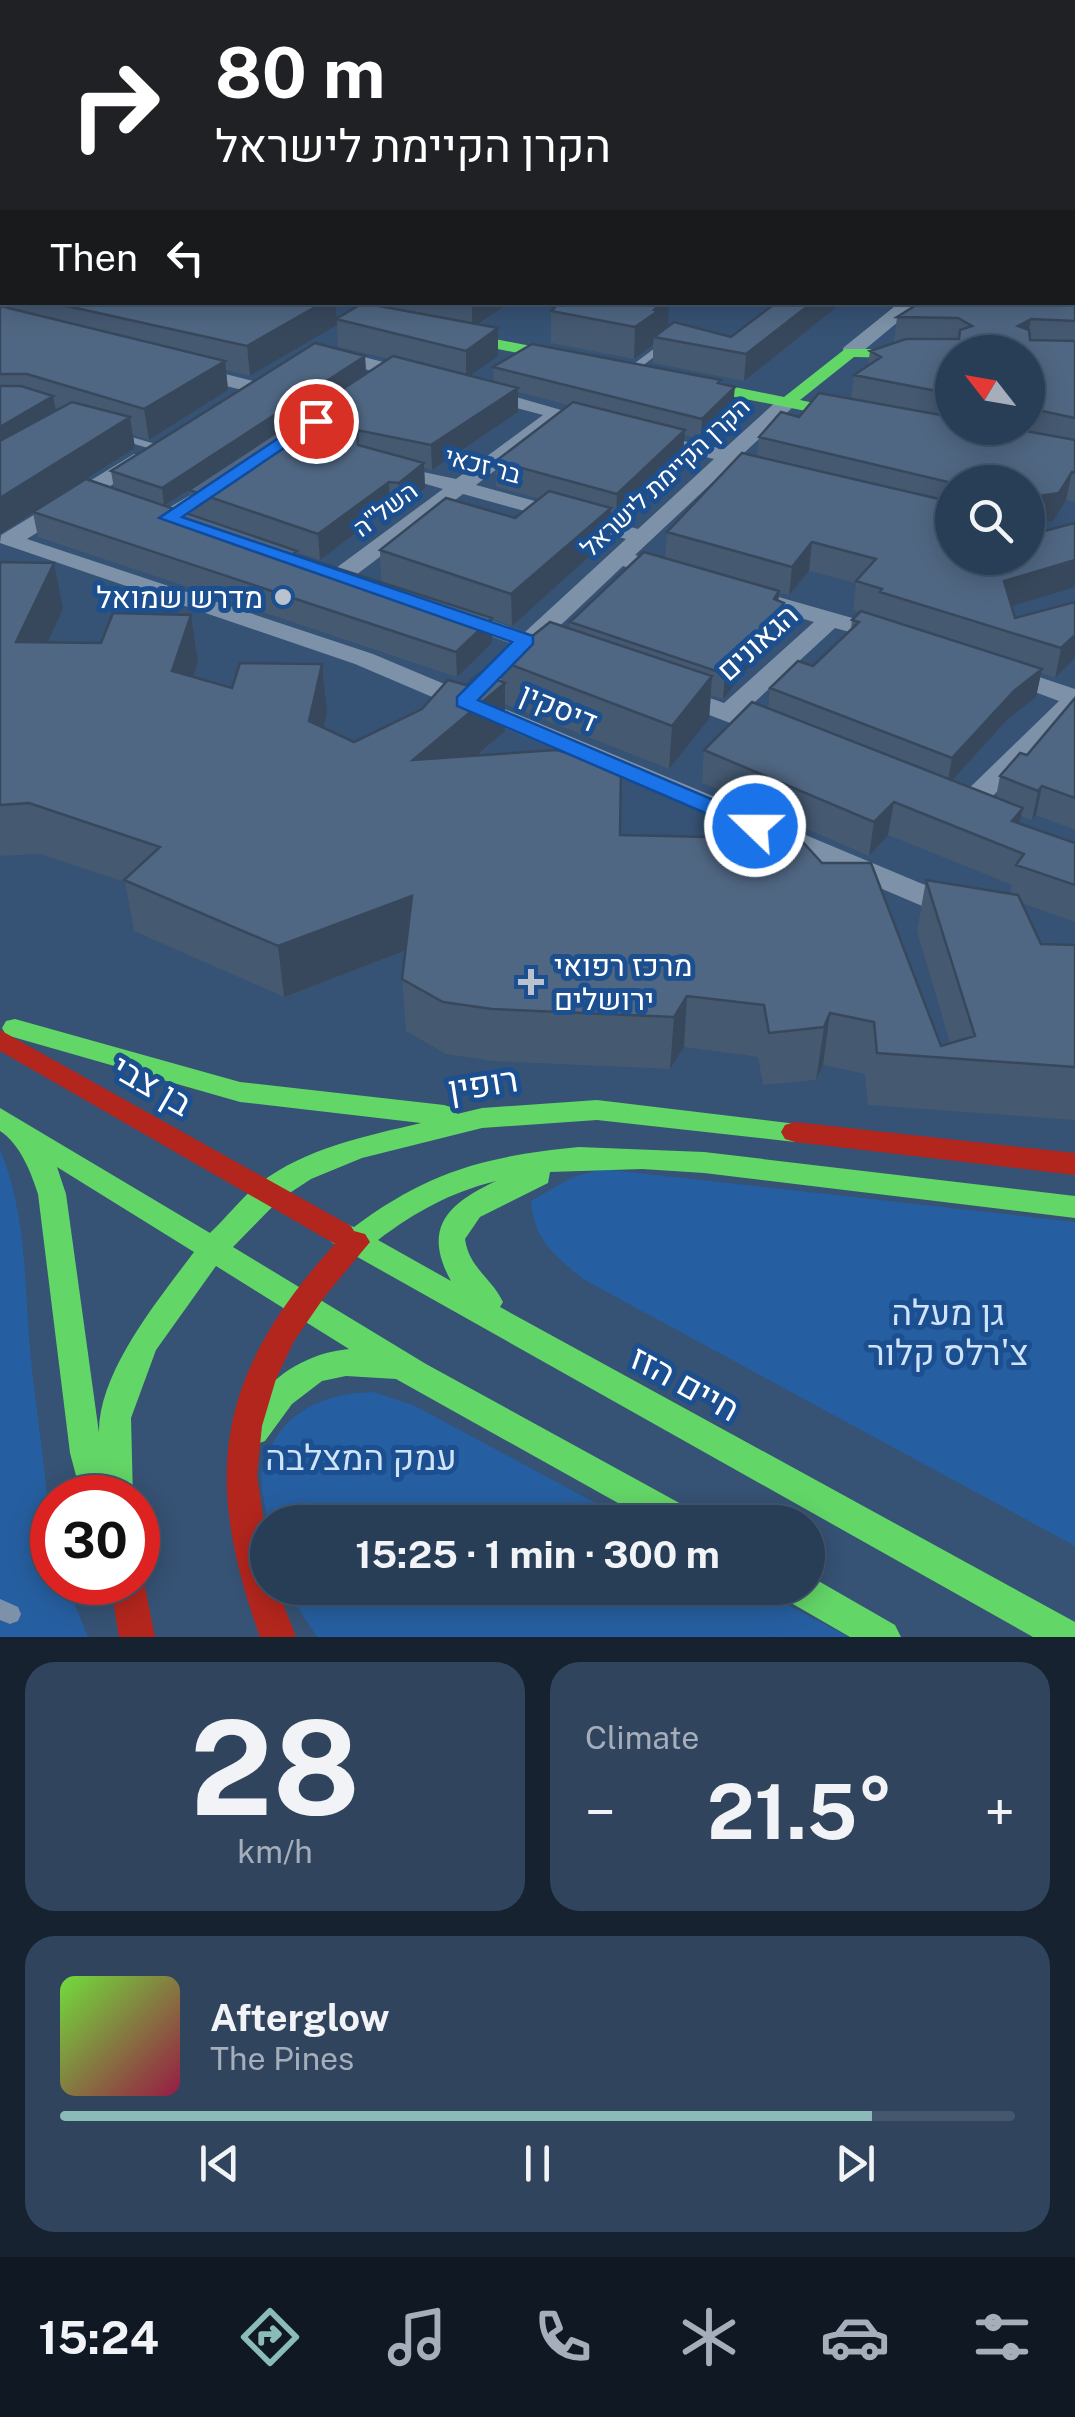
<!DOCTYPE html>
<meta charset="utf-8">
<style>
:root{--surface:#283e57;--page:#30455d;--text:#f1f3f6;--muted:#a5aeba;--line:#44576d;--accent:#8bbbb9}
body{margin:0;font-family:"Public Sans",Heebo,sans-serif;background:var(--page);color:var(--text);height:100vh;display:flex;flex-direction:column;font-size:38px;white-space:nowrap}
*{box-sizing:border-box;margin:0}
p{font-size:32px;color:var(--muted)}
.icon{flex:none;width:55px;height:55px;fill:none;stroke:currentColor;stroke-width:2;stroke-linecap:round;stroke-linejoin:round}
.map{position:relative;height:1637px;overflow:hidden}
.sheet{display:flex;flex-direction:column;gap:25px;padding:25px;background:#162230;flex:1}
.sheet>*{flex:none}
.hud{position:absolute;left:0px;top:0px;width:1075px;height:305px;box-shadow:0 5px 25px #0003,0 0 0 2px var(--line);background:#202124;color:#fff;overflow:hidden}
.needle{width:65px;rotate:301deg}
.fabs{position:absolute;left:935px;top:335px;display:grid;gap:20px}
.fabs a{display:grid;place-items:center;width:110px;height:110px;border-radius:50%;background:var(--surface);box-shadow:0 5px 25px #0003,0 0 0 2px var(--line);font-size:50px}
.speed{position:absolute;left:30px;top:1475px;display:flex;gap:20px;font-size:50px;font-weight:700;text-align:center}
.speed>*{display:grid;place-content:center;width:130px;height:130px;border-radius:50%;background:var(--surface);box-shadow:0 5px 25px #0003,0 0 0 2px var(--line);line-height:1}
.speed .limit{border:15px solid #d22;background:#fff;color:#111}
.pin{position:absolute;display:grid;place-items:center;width:85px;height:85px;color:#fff;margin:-42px;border:5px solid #fff;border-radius:50%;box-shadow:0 2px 10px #0007}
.me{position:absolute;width:110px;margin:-55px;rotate:292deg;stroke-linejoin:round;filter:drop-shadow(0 0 8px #0008)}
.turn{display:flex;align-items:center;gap:35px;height:210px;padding:0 50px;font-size:45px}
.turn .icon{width:130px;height:130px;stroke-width:2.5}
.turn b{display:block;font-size:70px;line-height:85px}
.then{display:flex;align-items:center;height:95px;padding:0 50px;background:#0003;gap:20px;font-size:38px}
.big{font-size:75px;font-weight:700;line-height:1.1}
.sheet .widget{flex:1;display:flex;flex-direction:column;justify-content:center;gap:15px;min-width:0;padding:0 35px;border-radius:30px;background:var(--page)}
.sheet .dial{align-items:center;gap:0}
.dial b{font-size:130px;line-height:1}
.song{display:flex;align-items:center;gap:30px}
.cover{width:120px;height:120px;border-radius:15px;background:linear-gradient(135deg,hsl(100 70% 55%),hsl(340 70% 35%))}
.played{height:10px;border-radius:5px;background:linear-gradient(90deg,var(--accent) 85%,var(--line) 85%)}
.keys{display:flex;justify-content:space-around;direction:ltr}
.heat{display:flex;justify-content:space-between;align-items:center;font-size:55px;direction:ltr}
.sheet .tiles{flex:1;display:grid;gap:25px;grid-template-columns:1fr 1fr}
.widget:last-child{grid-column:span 2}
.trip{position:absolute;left:250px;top:1505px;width:575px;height:100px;border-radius:50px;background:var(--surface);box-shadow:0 5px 25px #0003,0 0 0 2px var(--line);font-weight:700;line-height:100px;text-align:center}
.tab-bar{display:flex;height:160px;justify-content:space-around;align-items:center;background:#101923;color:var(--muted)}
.tab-bar .icon{width:70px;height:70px}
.tab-bar .on{color:var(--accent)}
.tab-bar b{font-size:45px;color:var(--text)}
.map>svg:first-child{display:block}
</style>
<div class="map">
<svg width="1075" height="1637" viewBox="0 0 1075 1637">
<rect width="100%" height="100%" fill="#365274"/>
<path fill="#265fa1" d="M0 1149C28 1217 24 1288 31 1361 39 1434 52 1508 52 1582L66 1583 88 1637H0Z
M603 1169 1075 1222V1546L583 1279C555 1256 534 1240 531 1201L573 1177Z
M373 1392 415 1406 631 1522H268C266 1506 258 1482 263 1467 278 1413 322 1393 373 1392Z
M285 1588H755L849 1637H317Z"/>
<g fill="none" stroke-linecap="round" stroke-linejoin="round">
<path fill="#7d92a8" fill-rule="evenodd" d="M663 342 671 344 633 373H627V369Z
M115 432 162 446 163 448 158 451 111 437 110 435Z
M0 1599 18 1607 21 1614 18 1621 10 1624 0 1620Z"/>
<path fill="#7d92a8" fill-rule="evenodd" d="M1072 28H1075V36H1072Z
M0 205 2 206V217L0 216Z
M900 302H922L857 356H843V348Z
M330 348 421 372 424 376 414 382 323 358V350Z
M190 365 261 383 264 387 254 393 183 375 180 371Z
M485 388 603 422 593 428 561 420 476 485 638 529 714 459 642 441V433L724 449 779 399H793V407L635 555 676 567V577L668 579 623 566 546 639 572 652 569 657 560 659 533 651 481 699 968 903 973 910 968 917H948L355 664 0 543 1 535 134 454H148V462L27 539 373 654 461 691 513 644 451 622 447 617 451 612H467L525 632 626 539 463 494 348 581H332V571L443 489 381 471V463L456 479 543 415 478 398 475 394Z
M221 477 232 483 228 487 176 523H160V513Z
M747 588 898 631 901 636 889 643 835 628 745 711 784 730 780 735H762L667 699 663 694 667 689H685L724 703 814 622 739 600V590Z
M1006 666 1075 689V713L978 811H958L954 805 958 799 1059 701 997 678 994 673 997 668Z"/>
<path fill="#63d668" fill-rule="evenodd" d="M449 330 572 354 580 359 572 364 444 338V332Z
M845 349H952L959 352H952V359L854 357 800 400 862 413 864 416 856 421 685 387 677 382 685 377 784 397Z
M15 1019 240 1082 444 1105 454 1108 457 1114 482 1108 597 1100 805 1125 809 1132 805 1139 795 1142 597 1120 482 1128 362 1158 311 1179 279 1200 233 1247 426 1364 694 1511 698 1522H652L396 1379 346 1376 322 1381 292 1404 265 1441 254 1445 243 1441 238 1431C259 1385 298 1354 349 1349L216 1266 156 1350 131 1418 133 1498H82L70 1453 38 1194C31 1172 20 1144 0 1131V1108L210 1233C227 1217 242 1197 260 1183 306 1148 366 1136 421 1123L240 1102 6 1035 2 1028 6 1021ZM57 1167 194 1252C159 1299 98 1372 99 1433L66 1194Z
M579 1147 704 1152 1075 1196V1218L704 1173 642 1169 550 1172 548 1183 480 1217 465 1239C469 1268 491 1277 503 1302L500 1307 1075 1622V1637H1033L345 1250 331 1242 327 1234 331 1226 341 1222 354 1227C429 1171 487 1156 579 1147ZM496 1181C447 1204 422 1228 451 1281L378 1240C415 1212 451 1192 496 1181Z
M808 1575 895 1625 901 1637H850L786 1600 781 1588H808Z"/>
<path fill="#b3261e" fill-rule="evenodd" d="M1072 88H1075V94H1072Z
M0 1030 351 1226 354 1231 365 1234 370 1242 325 1296 294 1341 276 1379 262 1426 257 1475 268 1553V1588H277L296 1637H260C201 1473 217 1374 335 1244L0 1051Z
M795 1122 1075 1153V1175L795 1142 785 1139 781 1132 785 1125Z
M138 1570 144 1582 155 1637H119L110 1582H138Z"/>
</g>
<path fill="#455971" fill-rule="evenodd" d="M0 0H170L167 2H2V202L0 201V91L1 86H0Z
M845 0H878L877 2H852Z
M1072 105H1075V502L1066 500 1053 521 1043 522 1041 532 1075 523V587L1011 606 1015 618 1075 602V658L1055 678 1041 673 1036 697 1008 719 953 780 996 797 1000 776 1027 755 1075 698V830L1036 815 1032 820 1021 816 1020 824 1075 843V922L1022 903 1041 944 1075 945V1120L868 1105 865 1074 823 1065 816 1080 763 1085 758 1057 684 1047 670 1069 493 1061 446 1054 406 1031 402 979 406 951 284 997 134 931 125 882 40 854 0 856V562L63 609 48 643H101L191 615 198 662 193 677 327 713 323 728 354 742 466 685 501 681V661L569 628 570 622 665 558 667 532 757 456 759 437 799 417 851 399 854 375 868 365 870 351 898 342H894L897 317 1072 302ZM952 352H1028V428H952ZM952 482H1028L952 558ZM809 571 856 583 853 610 860 612 852 620 851 629 813 666 770 688 768 708 704 750 702 783 869 856 888 835 1012 885 1010 894 926 880 917 931 950 1043 941 1046 620 835 478 756 505 731V704L669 769 709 719 711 695 723 699 781 627 784 603 778 601 779 593 789 595Z
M0 253H2V302H336L337 319 358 306 338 302H383L377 305 391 308V302H511L478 325 498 356 470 376 494 382 493 367 721 384 733 406 701 439 684 435 683 455 616 520 611 518 610 538 512 626 492 619V643L457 677 38 537 33 513 0 534ZM337 325 338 347 389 359 189 490 192 516 164 506 366 373 365 356 111 471 114 489 84 481 135 448 133 435 149 440 228 390 226 370 250 376ZM518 392 568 405 496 461V487L540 499 515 518 380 550 381 581 442 602 298 556 297 552 320 560 390 507 401 508 425 488 424 468 432 470 518 412Z
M560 302H669L668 326 731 337 777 302H843L744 381 653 363V345L634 359 551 343V311Z"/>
<path fill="#38485c" d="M140 0H170L167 2H137Z
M527 0H582L565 2H522Z
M324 302H336L337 325 250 376 247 346Z
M472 302H511L472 328Z
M661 302H669L668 326 654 337 653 345 634 359 635 327Z
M813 302H843L744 381 746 354Z
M1031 319 1026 344 1018 326Z
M498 328V356L466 379V351Z
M365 356 366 373 164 506 162 488Z
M225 361 228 390 149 440 144 409Z
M735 387 733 406 701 439 702 419Z
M518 388V412L432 470 431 445Z
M53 396 59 426 0 462V427Z
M130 417 135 448 0 534V498Z
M685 430 683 455 616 520 617 494Z
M424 463 425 488 401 508 399 483Z
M1072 472 1066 500 1053 521 1043 522 1039 544 1028 524 1031 497Z
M389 482 390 507 320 560 318 534Z
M611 508 610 538 512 626 511 594Z
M812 542 809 571 789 595 792 567Z
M1075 560V587L999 610 1004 581Z
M54 563 63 609 26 690 16 642Z
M779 591 778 610 784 603 781 627 723 699 725 674Z
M191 615 198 662 179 719 172 671Z
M492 618V643L457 677 456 652Z
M1075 635V658L1055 678 1061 648Z
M322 664 327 713 314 770 309 721Z
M1042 669 1036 697 1008 719 947 786 952 758 1014 691Z
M712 676 709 719 669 769 672 726Z
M505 683V731L415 810 413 760Z
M1042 786 1036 815 1032 820 1038 791Z
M894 802 888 835 869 856 874 822Z
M1023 808 1016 840 1012 821Z
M412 896 415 947 284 997 278 946Z
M687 996 684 1047 670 1069 674 1017Z
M830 1013 823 1065 816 1080 824 1027Z"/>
<path fill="#506783" stroke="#38485c" stroke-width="2.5" d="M0 0H140L137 2H2V177L0 176V91L1 86H0V72L2 59 0 58V14L2 1Z
M198 0H527L522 2H191Z
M909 0H942L943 2H910Z
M1072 105H1075V147H1073V162H1075V321L1031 319 1018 326 1029 330 1030 340 1075 341V418L1028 408V352H952V394L854 375 881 357 870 351 906 339H959L960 330 972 326 958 318 897 317 921 302H1072Z
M0 253H2V269H0Z
M49 302H324L247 346Z
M560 302H661L654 310 658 311 635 327 551 311Z
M777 302H813L746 354 654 337 674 322 731 337Z
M363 303 498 328 466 351 336 319Z
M0 306 225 361 144 409 27 374H0Z
M315 343 365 356 162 488 111 471Z
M532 344 721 380 718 383 735 387 702 419 493 367Z
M393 356 518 388 431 445 357 430 358 445 424 463 399 483 389 482 318 534 189 490Z
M0 386H21L53 396 0 427Z
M819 393 952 417V428H1009L1075 440V473L1072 472 1059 493 1031 497 1030 513 1044 516 1033 534 1075 523V560L1004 581 1015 618 1075 602V635L1061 648 880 592 882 589 856 581 876 559 812 542 792 567 667 532 742 453 952 502V558H1028V482L952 483 759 437 781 412 799 417Z
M72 402 130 417 0 498V441Z
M573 402 685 430 617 494 496 461Z
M86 479 297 551 293 554 492 618 456 652 33 512Z
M549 491 611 508 511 594 380 550 446 498 515 518Z
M644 552 779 591 774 599 784 603 725 674 570 622Z
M0 562 54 563 16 642 101 643 113 613 191 615 172 671 232 688 240 663 322 664 309 721 354 742 422 709 448 680 466 685 480 673 505 683 413 760 556 750 621 767 620 835 800 839 822 863H871L941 1046 975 1036 926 880 1018 895 1041 944 1075 945V1067L877 1053 874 1022 830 1013 824 1027 769 1033 764 1005 687 996 674 1017 492 1009 443 1002 402 979 412 896 278 946 124 880 160 847 29 803 0 805Z
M861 611 1042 669 1014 691 952 758 770 688 798 661 813 666 859 622 852 620Z
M550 622 712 676 672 726 501 661Z
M1075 698V798L1042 786 1038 791 1000 776 1020 753 1027 755Z
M752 702 1023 808 1012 821 1075 843V885L1016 865 1024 854 894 802 874 822 704 750Z"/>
<path fill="#1a73e8" stroke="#114b97" stroke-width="2.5" d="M310 417 324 421 182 517 533 636V644L478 700 763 821V831H747L457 706V697L512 642 159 518Z"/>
<g fill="#b9c2ce" stroke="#1b4f8f" stroke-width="4">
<circle cx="283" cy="597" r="10"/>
<path d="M526 967h10v10h10v10h-10v10h-10v-10h-10v-10h10z"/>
</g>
<g text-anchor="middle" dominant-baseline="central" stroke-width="10" stroke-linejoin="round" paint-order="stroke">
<g font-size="25" fill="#fff" stroke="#1b4f8f">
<text transform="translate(483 465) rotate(15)">בר זכאי</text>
<text transform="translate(665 477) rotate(-43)">הקרן הקיימת לישראל</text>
<text transform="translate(385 509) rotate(-37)">השל"ה</text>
</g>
<g font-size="30" fill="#fff" stroke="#1b4f8f" text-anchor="end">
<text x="263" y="597">מדרש שמואל</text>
<text x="554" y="965" text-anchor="start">מרכז רפואי<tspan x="554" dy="34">ירושלים</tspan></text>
</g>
<g font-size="30" fill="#fff" stroke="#1b4f8f">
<text transform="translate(757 642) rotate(-42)">הגאונים</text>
<text transform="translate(559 707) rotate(23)">דיסקין</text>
</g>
<g font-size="35" fill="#fff" stroke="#1b4f8f">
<text transform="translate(483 1084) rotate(-9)">רופין</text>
<text transform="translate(152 1085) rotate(30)">בן צבי</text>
<text transform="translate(685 1383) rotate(29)">חיים הזז</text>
</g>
<g font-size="35" fill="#cfe3fa" stroke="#1b4f8f">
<text x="948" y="1312">גן מעלה<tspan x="948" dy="40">צ'רלס קלור</tspan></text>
<text x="361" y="1457">עמק המצלבה</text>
</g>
</g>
</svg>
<div class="fabs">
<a><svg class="needle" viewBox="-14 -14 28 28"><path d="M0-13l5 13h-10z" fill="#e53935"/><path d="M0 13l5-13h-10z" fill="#a5aeba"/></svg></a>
<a><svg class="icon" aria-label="search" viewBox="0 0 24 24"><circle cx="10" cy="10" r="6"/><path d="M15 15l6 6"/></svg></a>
</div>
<div class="speed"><div class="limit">30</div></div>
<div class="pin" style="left:316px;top:421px;background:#d93025"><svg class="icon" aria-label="arrive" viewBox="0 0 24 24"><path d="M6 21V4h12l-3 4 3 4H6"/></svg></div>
<svg class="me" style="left:755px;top:826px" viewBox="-20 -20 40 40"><circle r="17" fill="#1a73e8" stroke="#fff" stroke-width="3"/><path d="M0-11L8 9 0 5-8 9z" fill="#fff"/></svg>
<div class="trip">15:25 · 1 min · 300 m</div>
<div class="hud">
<div class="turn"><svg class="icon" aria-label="right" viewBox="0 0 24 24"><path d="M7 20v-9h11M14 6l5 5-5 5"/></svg><div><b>80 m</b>הקרן הקיימת לישראל</div></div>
<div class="then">Then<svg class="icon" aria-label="left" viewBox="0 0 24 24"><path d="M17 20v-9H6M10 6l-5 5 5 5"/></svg></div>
</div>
</div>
<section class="sheet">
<div class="tiles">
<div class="widget dial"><b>28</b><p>km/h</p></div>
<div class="widget"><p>Climate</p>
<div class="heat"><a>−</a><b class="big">21.5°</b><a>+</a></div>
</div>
<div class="widget">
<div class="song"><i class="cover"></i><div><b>Afterglow</b><p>The Pines</p></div></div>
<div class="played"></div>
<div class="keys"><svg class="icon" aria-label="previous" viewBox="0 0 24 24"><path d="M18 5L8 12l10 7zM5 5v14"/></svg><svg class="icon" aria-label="pause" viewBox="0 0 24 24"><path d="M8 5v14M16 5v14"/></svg><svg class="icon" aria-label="next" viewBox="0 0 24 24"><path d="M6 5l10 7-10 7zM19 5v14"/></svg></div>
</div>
</div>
</section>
<nav class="tab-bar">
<b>15:24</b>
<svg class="icon on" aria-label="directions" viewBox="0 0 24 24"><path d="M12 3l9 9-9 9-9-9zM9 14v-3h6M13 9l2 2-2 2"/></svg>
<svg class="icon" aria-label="music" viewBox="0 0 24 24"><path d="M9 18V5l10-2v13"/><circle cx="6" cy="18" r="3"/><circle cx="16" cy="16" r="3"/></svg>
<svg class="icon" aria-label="phone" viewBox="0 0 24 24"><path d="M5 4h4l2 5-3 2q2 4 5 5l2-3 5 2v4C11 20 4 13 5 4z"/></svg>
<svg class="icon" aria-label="climate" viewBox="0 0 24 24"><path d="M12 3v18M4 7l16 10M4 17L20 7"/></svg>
<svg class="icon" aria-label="car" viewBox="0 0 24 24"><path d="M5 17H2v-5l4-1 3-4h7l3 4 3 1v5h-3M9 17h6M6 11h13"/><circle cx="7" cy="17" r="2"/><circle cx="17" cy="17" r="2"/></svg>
<svg class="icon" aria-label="filters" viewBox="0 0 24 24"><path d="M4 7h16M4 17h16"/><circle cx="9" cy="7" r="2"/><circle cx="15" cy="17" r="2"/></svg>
</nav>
